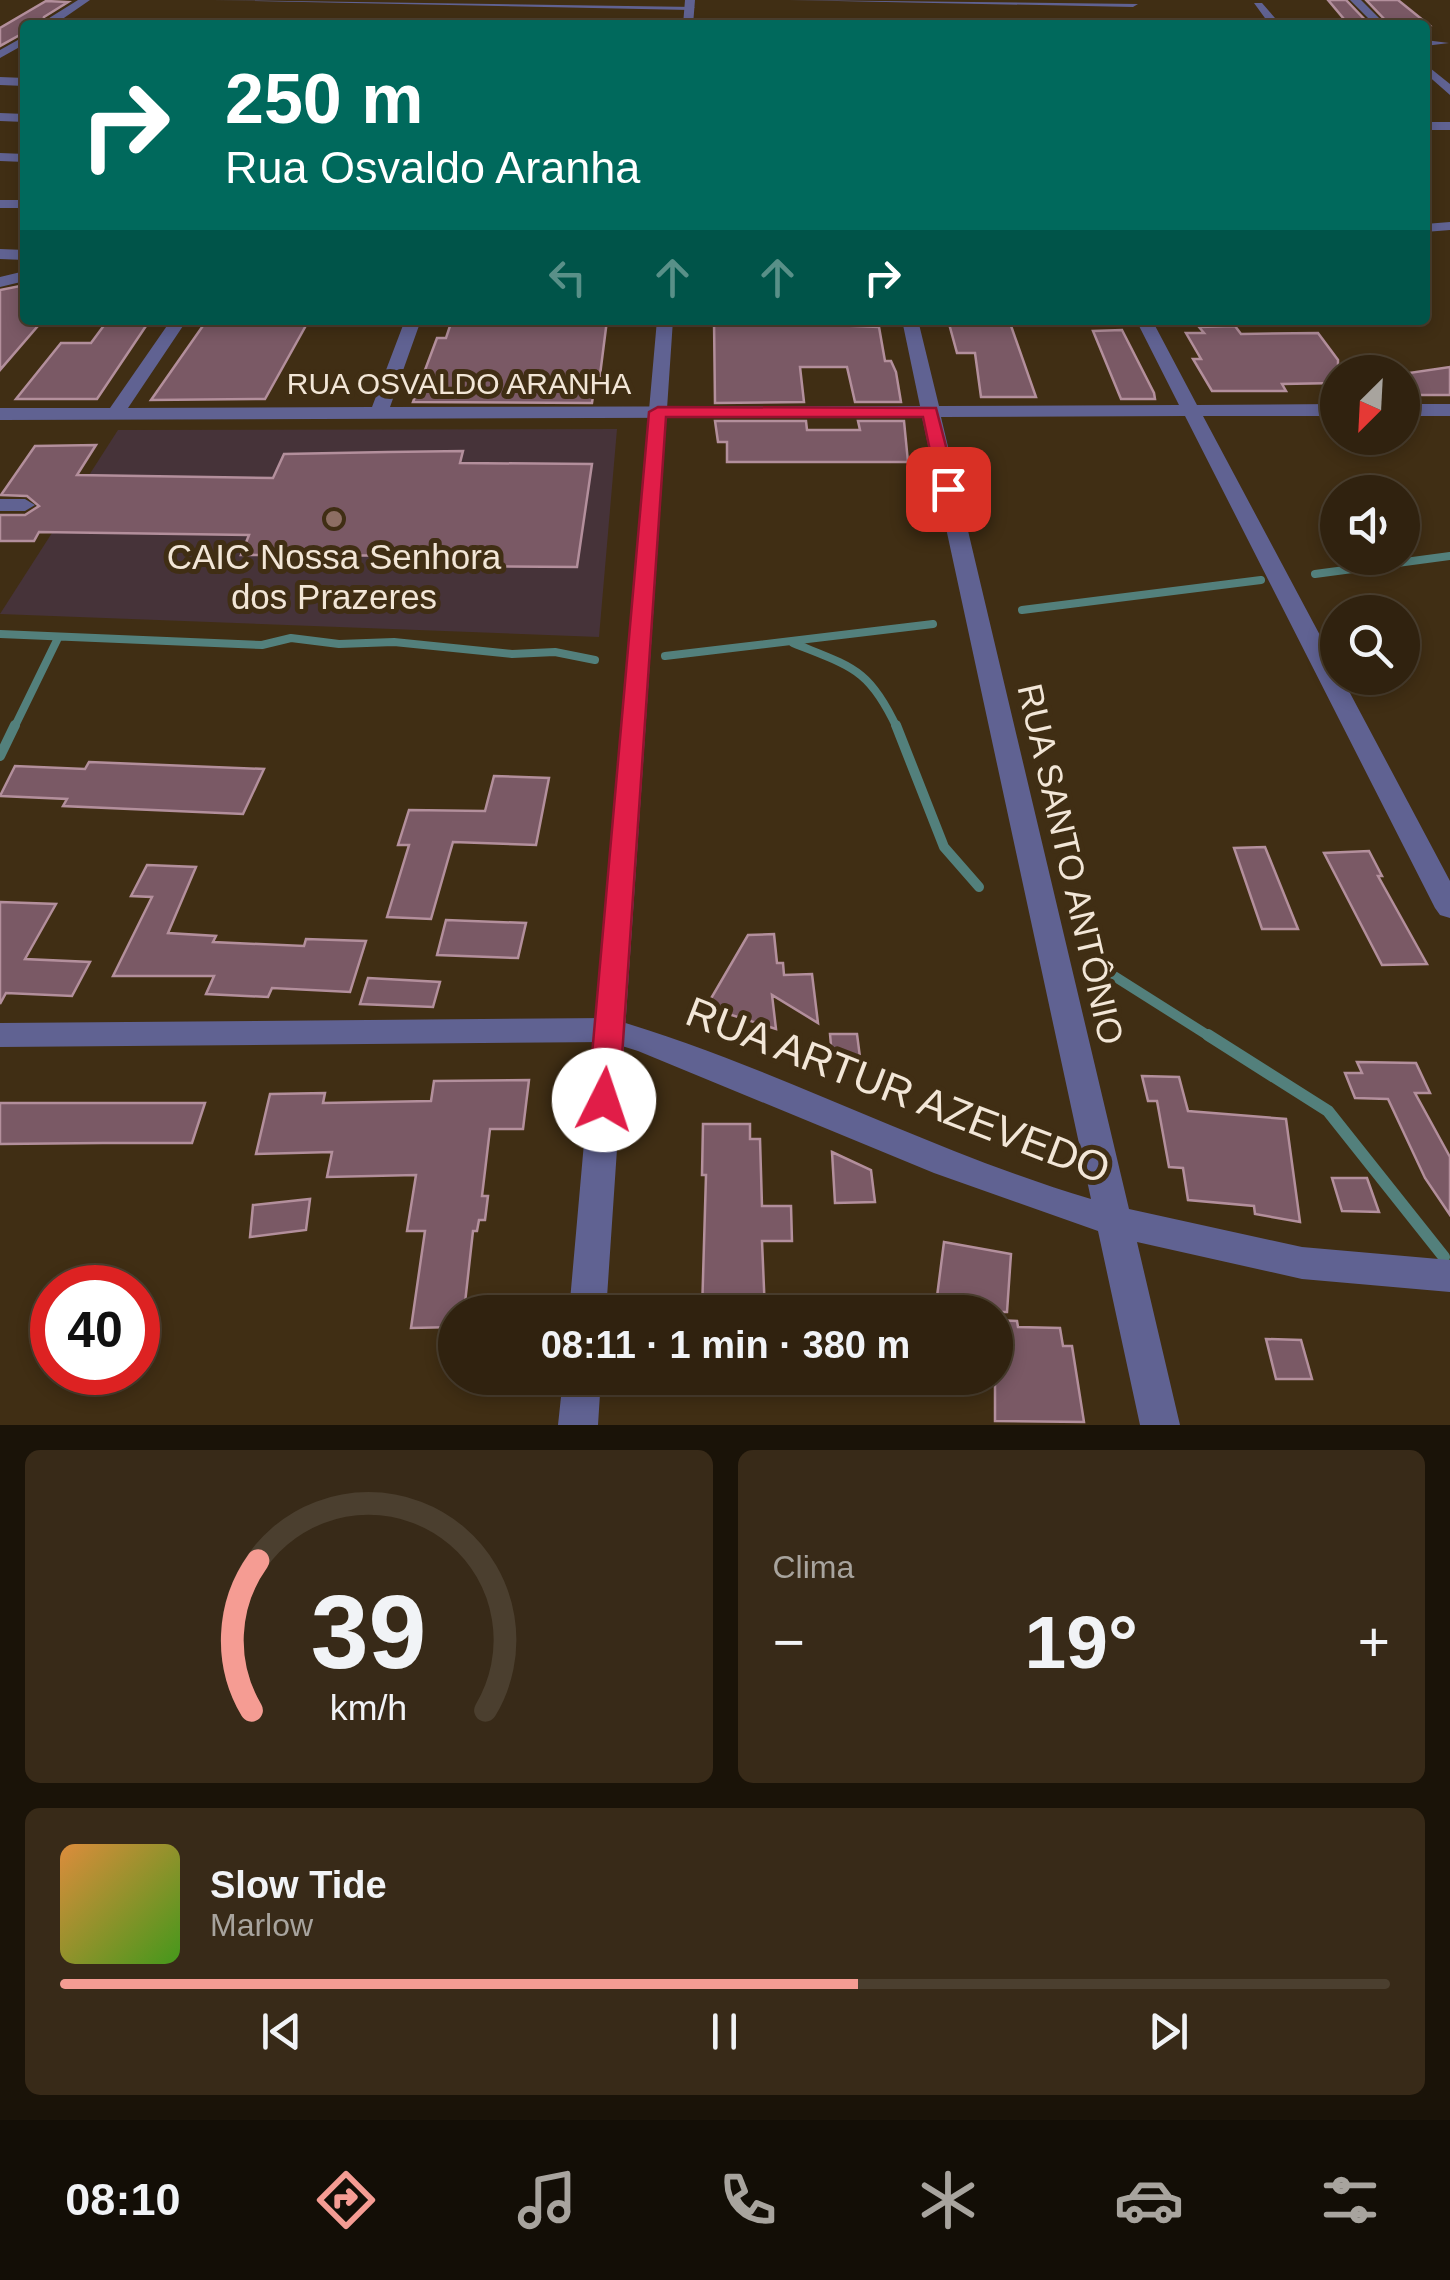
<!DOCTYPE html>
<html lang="pt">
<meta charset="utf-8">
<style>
:root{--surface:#30220f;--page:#382a18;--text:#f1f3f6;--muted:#a8a49e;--line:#4b3f2f;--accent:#f59c93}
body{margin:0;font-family:Arial,sans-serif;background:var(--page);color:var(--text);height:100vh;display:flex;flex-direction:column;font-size:38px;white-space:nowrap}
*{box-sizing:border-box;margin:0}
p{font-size:32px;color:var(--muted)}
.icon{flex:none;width:55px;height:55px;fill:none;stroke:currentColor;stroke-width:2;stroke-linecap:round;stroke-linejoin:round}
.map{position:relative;height:1425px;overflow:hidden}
.side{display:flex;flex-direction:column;gap:25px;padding:25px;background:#1a1308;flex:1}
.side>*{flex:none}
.guide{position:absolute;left:20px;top:20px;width:1410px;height:305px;border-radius:10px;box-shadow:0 5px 15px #0003,0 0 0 2px var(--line);background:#00695c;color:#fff;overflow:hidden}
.needle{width:65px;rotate:204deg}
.tools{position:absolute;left:1320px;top:355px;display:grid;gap:20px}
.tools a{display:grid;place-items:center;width:100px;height:100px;border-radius:50%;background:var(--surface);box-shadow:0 5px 15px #0003,0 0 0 2px var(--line);font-size:50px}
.speed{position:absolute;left:30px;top:1265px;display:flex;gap:20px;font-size:50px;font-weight:700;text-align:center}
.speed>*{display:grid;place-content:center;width:130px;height:130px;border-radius:50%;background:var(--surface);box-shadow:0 5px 15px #0003,0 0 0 2px var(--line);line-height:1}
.speed .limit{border:15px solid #d22;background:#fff;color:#111}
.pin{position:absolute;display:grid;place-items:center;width:85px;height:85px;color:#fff;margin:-42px;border-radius:20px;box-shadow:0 5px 15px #0006}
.me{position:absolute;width:110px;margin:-55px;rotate:4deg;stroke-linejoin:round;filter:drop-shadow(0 0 8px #0008)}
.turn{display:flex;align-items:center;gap:35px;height:210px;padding:0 40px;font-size:45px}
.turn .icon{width:130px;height:130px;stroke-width:2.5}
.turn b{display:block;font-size:70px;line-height:85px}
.lanes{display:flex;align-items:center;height:95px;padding:0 40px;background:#0003;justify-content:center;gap:50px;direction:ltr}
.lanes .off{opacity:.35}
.big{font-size:75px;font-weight:800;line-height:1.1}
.side .card{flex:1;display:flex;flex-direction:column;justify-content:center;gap:15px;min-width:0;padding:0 35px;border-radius:15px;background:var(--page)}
.side .dial{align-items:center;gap:0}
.dial svg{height:260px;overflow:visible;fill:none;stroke:var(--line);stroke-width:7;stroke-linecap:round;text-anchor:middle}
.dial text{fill:var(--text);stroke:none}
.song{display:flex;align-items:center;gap:30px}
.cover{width:120px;height:120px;border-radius:15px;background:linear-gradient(135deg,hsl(30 70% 55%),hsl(100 70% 35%))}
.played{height:10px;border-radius:5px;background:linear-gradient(90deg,var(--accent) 60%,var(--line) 60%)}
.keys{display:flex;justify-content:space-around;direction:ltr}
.heat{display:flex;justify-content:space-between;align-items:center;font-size:55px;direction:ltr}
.side .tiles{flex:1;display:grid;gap:25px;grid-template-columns:1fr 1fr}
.card:last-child{grid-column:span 2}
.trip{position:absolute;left:438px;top:1295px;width:575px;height:100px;border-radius:50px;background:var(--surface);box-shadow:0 5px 15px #0003,0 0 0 2px var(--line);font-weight:800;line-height:100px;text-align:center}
.dock{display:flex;height:160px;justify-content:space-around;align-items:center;background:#130e06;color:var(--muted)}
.dock .icon{width:70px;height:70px}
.dock .current{color:var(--accent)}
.dock b{font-size:45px;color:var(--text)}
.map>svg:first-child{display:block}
</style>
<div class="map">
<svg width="1450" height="1425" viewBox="0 0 1450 1425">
<rect width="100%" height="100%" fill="#402e14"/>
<path fill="#463339" d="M617 429 599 637 0 614 118 430Z"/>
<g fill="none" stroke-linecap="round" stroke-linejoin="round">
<path stroke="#53807c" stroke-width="8" d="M1315 574 1450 556
M1022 610 1261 580
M0 634 262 645 291 638 339 644 394 642 512 654 555 652 595 660
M793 643C852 667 869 668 897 728
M665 656 933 624
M14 728 58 638"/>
<path stroke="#53807c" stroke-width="10" d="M896 725 944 847 979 887
M0 756 15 725
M1114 976 1212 1038"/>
<path stroke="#53807c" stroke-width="12" d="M1208 1035 1328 1111 1444 1257"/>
</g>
<path fill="#7a5965" stroke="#b38f9c" stroke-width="2.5" d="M1328 0H1346L1370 25H1349Z
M1366 0H1398L1429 25H1390Z
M46 1 68 2 44 17 42 25H25V32L0 46V28Z
M25 285V320H43L0 370V290Z
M108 320H150L97 399H16L61 343H91Z
M207 320H309L265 399 151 400Z
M607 320 599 383H595L592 403 413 402 437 338H446L451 323Z
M714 320 879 327 885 361H891L896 372 901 402H855L847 367H800L804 402 715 403Z
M948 320H1009L1036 397H981L975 353H957Z
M1235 326 1241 334 1318 333 1338 360V383L1282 384 1286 391H1212L1193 359H1201L1186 333H1204L1199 327Z
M1122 330 1154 393 1155 399H1121L1093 331Z
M1450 367V395H1402V374Z
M715 421H806L807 430H860L858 421H904L908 462H727V442H718Z
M96 445 77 475 273 478 284 454 388 452 463 451 460 463 592 464 577 567 465 566 468 556 241 555 249 535 39 532 34 541H0V515H25L39 506 27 496 1 495 35 446Z
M89 762 264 769 243 814 63 806 67 799 0 796 15 766 85 769Z
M494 776 549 778 536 845 453 842 431 919 387 917 409 845H398L409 810 485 811Z
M1265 847 1298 929H1262L1234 848Z
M1369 851 1382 876H1378L1427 964 1382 965 1324 853Z
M147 865 196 867 168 933 216 936 213 942 304 946 306 939 366 941 350 992 272 988 268 997 206 994 214 976H113L152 897 131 896Z
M0 902 56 904 25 959 90 962 72 996 6 993 0 1004Z
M446 920 526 923 518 958 437 955Z
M774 934 777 963H783L784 975 812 974 818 1023 772 995 776 1029 706 1007 748 935Z
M368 978 440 982 433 1007 360 1004Z
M830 1034H857L861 1065 832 1056Z
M1357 1062 1416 1063 1430 1093H1415L1450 1157V1215L1425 1178 1388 1099 1355 1098 1345 1073H1362Z
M1142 1076 1179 1077 1188 1111 1286 1119 1300 1222 1255 1214 1254 1206 1188 1200 1183 1168 1169 1167 1157 1101H1148Z
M529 1080 523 1129H490L482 1196H488L485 1220H479L477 1231H473L464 1312H455V1327L411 1328 425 1231H407L416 1175 327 1177 332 1152 256 1154 270 1094 325 1093 323 1103 431 1101 434 1081Z
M0 1103H205L192 1143H103L0 1144Z
M703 1124H750V1139H760L762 1206H791L792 1241H762L765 1312H702L706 1175H702Z
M832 1152 871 1170 875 1202 835 1203Z
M1332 1178H1367L1379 1212 1342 1211Z
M310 1199 306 1230 250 1237 253 1205Z
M944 1242 1011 1254 1007 1312H935Z
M995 1320 1017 1321 1018 1327 1060 1328 1063 1346H1072L1084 1422 995 1421Z
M1266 1339 1301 1340 1312 1379H1276Z"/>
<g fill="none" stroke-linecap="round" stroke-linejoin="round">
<path fill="#606292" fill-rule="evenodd" d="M78 0H90L61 20 194 25H46V20Z
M212 0 695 7 690 10Z
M789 0 1138 4 1133 7Z
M1254 3H1262L1281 25H1270Z
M25 36V44L0 58V50Z
M1425 40 1449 43 1425 46Z
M0 77 25 78V86L0 85Z
M0 113 25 114V122L0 121Z
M0 153 25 154V162L0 161Z
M0 200H25V208H0Z
M0 249 25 250V260L0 259Z
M25 271V281L0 287V277Z
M171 320H187L128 408 372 407 405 320H421L390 407 920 406 902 320H918L939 406 1179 405 1136 320H1152L1197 405 1338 404V416H1203L1338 669V678H1342L1450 881V918L1440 915 1435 908 1185 416 941 417 1129 1209 1302 1247 1450 1260V1292L1302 1279 1137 1242 1180 1425H1140L1098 1231 934 1173 638 1051 609 1042 0 1047V1023L609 1018C774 1066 926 1150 1091 1199L922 417 0 420V408H110Z
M1402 404H1450V416H1402Z
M0 499H25L35 505 25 511H0Z"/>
<path fill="#606292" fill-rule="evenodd" d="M685 0H695L693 25H683Z
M1350 0H1361L1386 25H1375Z
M1425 64 1450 84V95L1425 73Z
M1425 122H1450V130H1425Z
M1450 222V230L1425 232V224Z
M657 320H673L606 1312H569Z
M563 1378H601L598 1425H558Z"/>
</g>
<path fill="#e11d48" stroke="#92132f" stroke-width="2.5" d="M658 407 936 408 957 489 948 494 938 489 923 417H666L619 1100 614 1109 604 1112 593 1109 588 1100 649 412Z"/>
<circle fill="#8d6e63" stroke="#402e14" stroke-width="4" cx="334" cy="519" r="10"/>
<g text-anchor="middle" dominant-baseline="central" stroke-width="10" stroke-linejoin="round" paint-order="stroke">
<g font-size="30" fill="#f2e6d7" stroke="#402e14">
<text x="459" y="383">RUA OSVALDO ARANHA</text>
</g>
<g font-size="35" fill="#f2e6d7" stroke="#402e14">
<text x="334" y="556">CAIC Nossa Senhora<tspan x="334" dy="40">dos Prazeres</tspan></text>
</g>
<g font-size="35" fill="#f2e6d7" stroke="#402e14">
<text transform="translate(1071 864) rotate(77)">RUA SANTO ANTÔNIO</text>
</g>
<g font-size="42" fill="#f2e6d7" stroke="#402e14">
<text transform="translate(898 1090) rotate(21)">RUA ARTUR AZEVEDO</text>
</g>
</g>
</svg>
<div class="tools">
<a><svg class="needle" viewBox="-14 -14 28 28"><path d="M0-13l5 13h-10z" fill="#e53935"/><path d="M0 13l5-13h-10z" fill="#a8a49e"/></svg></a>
<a><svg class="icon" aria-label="sound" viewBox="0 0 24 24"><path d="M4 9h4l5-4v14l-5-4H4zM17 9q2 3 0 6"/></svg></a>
<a><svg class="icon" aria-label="search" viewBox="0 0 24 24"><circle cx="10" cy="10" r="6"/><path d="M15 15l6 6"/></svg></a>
</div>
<div class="speed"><div class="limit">40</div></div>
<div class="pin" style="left:948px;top:489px;background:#d93025"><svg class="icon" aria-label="arrive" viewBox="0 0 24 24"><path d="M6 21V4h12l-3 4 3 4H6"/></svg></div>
<svg class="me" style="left:604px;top:1100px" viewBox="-20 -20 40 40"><circle r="19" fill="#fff"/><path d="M0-13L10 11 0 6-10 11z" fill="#e11d48"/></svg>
<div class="trip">08:11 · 1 min · 380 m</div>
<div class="guide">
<div class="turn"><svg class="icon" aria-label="right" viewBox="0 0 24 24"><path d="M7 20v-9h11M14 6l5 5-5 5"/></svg><div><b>250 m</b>Rua Osvaldo Aranha</div></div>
<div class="lanes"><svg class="icon off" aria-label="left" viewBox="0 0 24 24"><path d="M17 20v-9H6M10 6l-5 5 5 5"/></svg><svg class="icon off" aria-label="ahead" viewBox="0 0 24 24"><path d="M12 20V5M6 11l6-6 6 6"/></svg><svg class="icon off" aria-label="ahead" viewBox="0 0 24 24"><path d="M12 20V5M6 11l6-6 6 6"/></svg><svg class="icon" aria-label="right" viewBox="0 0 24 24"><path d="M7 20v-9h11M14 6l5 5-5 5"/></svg></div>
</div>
</div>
<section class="side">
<div class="tiles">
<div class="card dial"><svg viewBox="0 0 100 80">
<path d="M14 69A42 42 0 1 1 86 69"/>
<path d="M14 69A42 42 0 0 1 16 23" stroke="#f59c93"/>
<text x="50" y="56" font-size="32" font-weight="700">39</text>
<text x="50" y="72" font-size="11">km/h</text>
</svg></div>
<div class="card"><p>Clima</p>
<div class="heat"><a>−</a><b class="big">19°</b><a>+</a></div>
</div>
<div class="card">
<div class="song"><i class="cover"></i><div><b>Slow Tide</b><p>Marlow</p></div></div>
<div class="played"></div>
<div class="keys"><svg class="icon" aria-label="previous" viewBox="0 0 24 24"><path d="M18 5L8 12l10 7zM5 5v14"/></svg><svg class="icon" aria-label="pause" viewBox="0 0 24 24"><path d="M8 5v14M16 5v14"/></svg><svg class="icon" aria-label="next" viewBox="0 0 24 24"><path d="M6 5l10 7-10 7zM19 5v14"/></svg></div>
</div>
</div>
</section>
<nav class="dock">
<b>08:10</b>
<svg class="icon current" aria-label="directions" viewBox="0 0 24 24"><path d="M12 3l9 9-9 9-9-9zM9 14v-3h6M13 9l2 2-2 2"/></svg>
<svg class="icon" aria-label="music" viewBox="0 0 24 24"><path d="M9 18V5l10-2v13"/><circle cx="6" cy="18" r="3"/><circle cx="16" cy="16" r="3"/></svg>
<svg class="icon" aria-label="phone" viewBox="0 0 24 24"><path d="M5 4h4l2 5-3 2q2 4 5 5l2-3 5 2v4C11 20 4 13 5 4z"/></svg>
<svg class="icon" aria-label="climate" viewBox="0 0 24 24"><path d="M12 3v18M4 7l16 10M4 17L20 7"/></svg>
<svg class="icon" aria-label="car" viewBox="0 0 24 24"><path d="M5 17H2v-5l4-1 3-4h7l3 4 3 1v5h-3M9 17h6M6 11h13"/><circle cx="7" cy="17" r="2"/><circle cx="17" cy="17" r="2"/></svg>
<svg class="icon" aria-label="filters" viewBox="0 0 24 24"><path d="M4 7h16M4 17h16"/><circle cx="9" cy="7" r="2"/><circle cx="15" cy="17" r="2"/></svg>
</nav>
